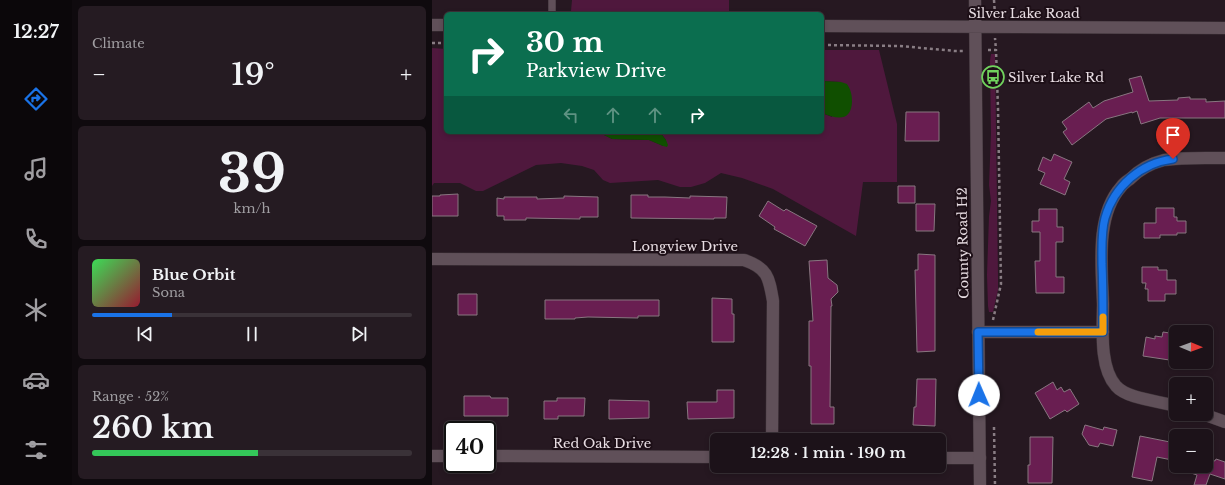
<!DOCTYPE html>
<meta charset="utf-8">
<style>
:root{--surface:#1c1219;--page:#251b22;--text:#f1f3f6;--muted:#a09ea2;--line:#3a3238;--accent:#1a73e8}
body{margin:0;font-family:"Libre Baskerville",serif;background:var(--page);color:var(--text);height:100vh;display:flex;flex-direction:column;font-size:15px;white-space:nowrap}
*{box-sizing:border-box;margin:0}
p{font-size:13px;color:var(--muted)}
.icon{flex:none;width:22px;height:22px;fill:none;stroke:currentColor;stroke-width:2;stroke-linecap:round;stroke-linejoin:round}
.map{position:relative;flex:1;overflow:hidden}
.details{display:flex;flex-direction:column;gap:6px;padding:6px;background:#0f0a0e;width:360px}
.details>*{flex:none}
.top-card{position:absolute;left:12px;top:12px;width:380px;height:122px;border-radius:6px;box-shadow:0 2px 6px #0003,0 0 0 1px var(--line);background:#0b6e4f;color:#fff;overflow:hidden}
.needle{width:26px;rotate:91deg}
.buttons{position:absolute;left:737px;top:325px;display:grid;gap:8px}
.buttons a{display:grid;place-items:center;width:44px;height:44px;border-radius:6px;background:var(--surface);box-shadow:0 2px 6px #0003,0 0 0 1px var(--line);font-size:20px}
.speed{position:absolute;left:12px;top:421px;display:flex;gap:8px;font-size:20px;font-weight:700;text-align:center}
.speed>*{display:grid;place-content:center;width:52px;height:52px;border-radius:50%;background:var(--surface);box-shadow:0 2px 6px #0003,0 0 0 1px var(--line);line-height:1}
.speed .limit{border:2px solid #111;border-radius:6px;background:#fff;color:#111}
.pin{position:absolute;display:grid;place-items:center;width:34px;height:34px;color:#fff;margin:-41px -17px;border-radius:50% 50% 50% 0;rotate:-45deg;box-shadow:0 0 4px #0007}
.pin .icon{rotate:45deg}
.me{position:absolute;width:44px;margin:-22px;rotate:359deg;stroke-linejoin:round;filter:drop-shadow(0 0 3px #0008)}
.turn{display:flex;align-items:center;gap:14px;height:84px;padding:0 16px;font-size:18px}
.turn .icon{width:52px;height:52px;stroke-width:2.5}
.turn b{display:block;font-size:28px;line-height:34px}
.lanes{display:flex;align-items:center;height:38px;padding:0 16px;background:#0003;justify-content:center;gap:20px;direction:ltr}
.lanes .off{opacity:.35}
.big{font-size:30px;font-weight:600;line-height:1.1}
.details .tile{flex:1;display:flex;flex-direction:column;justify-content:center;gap:6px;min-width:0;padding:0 14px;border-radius:6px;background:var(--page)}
.details .dial{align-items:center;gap:0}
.dial b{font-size:52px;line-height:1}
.song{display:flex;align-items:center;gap:12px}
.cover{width:48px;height:48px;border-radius:6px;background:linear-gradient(135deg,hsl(130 70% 55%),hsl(350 70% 35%))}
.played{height:4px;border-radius:2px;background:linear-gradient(90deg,var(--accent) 25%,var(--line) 25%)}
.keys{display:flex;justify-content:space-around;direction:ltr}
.heat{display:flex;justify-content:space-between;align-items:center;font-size:22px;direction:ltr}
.charge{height:6px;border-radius:3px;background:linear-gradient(90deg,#34c759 52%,var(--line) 0)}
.trip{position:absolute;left:278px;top:433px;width:236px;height:40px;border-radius:6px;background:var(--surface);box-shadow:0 2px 6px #0003,0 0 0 1px var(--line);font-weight:600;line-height:40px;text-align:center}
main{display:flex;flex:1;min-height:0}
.tab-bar{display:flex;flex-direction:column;width:72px;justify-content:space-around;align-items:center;background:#0b070a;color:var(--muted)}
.tab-bar .icon{width:28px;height:28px}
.tab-bar .selected{color:var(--accent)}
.tab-bar b{font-size:18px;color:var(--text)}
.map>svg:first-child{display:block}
</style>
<main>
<nav class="tab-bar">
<b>12:27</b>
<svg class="icon selected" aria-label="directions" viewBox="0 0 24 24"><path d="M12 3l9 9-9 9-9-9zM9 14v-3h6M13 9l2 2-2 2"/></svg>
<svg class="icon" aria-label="music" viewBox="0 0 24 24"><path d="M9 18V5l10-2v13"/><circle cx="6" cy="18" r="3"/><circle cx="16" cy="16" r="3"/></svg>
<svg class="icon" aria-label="phone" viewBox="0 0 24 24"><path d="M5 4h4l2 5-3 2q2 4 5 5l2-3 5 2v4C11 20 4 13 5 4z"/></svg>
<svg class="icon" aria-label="climate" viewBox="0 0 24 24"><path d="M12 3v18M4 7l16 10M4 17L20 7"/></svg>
<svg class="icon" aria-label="car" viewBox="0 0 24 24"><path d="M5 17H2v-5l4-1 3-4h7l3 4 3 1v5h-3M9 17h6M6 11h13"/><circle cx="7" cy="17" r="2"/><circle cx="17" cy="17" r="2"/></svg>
<svg class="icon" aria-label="filters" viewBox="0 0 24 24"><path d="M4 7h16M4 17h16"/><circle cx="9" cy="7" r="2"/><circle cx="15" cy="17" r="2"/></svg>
</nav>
<section class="details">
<div class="tile"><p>Climate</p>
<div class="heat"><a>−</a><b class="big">19°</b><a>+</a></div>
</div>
<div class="tile dial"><b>39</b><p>km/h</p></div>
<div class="tile">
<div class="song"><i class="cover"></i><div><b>Blue Orbit</b><p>Sona</p></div></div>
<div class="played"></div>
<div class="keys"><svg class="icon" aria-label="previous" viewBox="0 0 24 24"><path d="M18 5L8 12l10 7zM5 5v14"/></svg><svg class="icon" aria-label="pause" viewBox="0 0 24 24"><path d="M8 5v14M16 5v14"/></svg><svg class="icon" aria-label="next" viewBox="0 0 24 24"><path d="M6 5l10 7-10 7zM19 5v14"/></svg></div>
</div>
<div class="tile"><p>Range · 52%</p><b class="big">260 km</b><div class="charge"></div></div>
</section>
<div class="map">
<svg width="793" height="485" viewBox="0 0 793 485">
<rect width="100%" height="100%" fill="#261821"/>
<path fill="#4f183d" d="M140 0H297V11H139Z
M0 48 14 49V132H166L180 139 217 140 231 146 234 140 228 132H390V113L400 117 409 82 390 81V50H447L465 124V182H431L424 236 341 189 310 178 289 173 273 183 259 187H248L226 180 178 183 171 180 162 170 150 166 129 163 104 165 51 191H44L28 183H2L0 186Z
M559 54H563L566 277V290L561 312H557L556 306 555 275 557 216 559 201 557 185 559 134 558 61Z"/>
<path fill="#104f00" d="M390 81 409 82 415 84C419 90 420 95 420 102 419 122 405 119 390 113Z
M166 132H228L234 140 236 145 235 147 231 146 217 140 180 139Z"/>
<path fill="#691e51" stroke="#887680" d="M709 76 717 101 746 100V98L758 97V99H774V102L793 101V118H728L709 124 705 111 700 113V112L674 119 640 145 631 132 635 129 630 122 657 102 661 108 672 101 701 92 697 79Z
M474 112H507V141H473Z
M622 154 640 162 632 179 638 182 633 195 608 184 613 173 606 170 611 157 619 161Z
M466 186H483V203H466Z
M26 194V216H0V196H8V195Z
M199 195H216V197H233L258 198V196L295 197 294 218H282V219L199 218Z
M132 196 166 197V217H148V219L94 218V220H72V216H65V198L72 199V197H105V199L132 198Z
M336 201 352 211 354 209 385 226 373 246 342 229 343 227 327 216Z
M484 204H503L502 231H484Z
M724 208H742V217H745V221H754V233H745V235H728V238H712V223H724Z
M607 209H625V227H631V242H624V277H632V293H604L603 261H608V232H600V221H607Z
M486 254 503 255V351L485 352 483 270H486Z
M395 260 396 278 405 285 406 292 399 299 400 306H399L398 407H402V424H379V366H377V321H381L377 261Z
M710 267H726V270H735V280H744V294H733V301H716V289H713L714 283H710Z
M26 294H45V315H26Z
M280 298 300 299V314H302V342H280Z
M113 300H227V316H206V318L156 317 143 318V319H113Z
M731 332 744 334V361L711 356 714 337 723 339V336L730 337Z
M485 379H504L503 426 481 425 482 407H484Z
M621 382 625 390 629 387 632 392 638 389 647 404 635 412 633 410 618 419 603 393Z
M285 390H302V418L256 419 255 402H285Z
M32 396H58L59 398H76V416H32Z
M125 398H153L152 416H126V419H112V401H125Z
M177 400 217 401V418L177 419Z
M653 425 671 430 672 427 685 430 681 446 668 443 666 447 657 445 650 434Z
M708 436 743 443 740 460 725 457 720 481 700 477Z
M598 437H621L620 483H596V465H598Z
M774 458 783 461 784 459 793 462V479L778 474 774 485H762L765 475 744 468 745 466H774Z"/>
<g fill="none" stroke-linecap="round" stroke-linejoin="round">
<g stroke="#3f343a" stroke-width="8">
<path id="lane" d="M120 14V0"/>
</g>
<g stroke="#3f343a" stroke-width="13">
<path id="street" d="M0 259 312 260C336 268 337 278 341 301L340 440
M546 332H671
M744 406C728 401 695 399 684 386 667 367 671 328 671 304 670 268 663 216 689 187 691 184 695 181 698 179 707 170 720 163 732 160 752 157 773 158 793 158
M771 414 793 422
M0 456H21
M55 456 285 457
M507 458H548"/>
</g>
<g stroke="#3f343a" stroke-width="13">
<path id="secondary" d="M543 0 548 485
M0 25H14
M390 26 793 28"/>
</g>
<path stroke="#897d84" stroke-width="2.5" stroke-dasharray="3 3" stroke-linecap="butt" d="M562 0 563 15
M0 43H14
M390 45 468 46 523 51H531
M556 50H564L563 38
M561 320 569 284 566 108 564 50
M562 427 563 485"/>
<use href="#lane" stroke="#605059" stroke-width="7"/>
<use href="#street" stroke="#605059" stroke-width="12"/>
<use href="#secondary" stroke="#605059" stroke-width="12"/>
</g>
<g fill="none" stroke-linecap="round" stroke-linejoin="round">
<g stroke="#114b97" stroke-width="10">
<path id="route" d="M547 395 546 332H671C671 309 671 286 670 264 670 249 669 232 673 218 682 186 709 163 741 159"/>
</g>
<use href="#route" stroke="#1a73e8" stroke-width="7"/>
<path stroke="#f59e0b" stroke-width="7" d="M606 332H671V317"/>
</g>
<defs>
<g id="bus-ring" transform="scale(1.15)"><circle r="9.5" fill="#1d0f17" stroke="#71d35e" stroke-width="1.5"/><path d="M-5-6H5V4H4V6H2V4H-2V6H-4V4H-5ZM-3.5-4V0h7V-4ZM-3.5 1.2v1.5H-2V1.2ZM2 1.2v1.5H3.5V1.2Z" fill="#71d35e"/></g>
</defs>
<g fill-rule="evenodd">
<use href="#bus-ring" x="561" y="77"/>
</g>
<g text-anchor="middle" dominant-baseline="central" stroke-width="4" stroke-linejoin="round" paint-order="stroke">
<g font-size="13" fill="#e8dde3" stroke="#1d0f17">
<text x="592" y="13">Silver Lake Road</text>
<text transform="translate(531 243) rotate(-91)">County Road H2</text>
<text x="253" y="246">Longview Drive</text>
<text x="170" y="443">Red Oak Drive</text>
</g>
<g font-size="13" fill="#e8dde3" stroke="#1d0f17" text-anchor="start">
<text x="576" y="77">Silver Lake Rd</text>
</g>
</g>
</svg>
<div class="buttons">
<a><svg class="needle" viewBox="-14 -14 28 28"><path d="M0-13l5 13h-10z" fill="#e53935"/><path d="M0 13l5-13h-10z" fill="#a09ea2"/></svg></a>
<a>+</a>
<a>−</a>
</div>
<div class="speed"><div class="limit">40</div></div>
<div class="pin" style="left:741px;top:159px;background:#d93025"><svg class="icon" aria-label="arrive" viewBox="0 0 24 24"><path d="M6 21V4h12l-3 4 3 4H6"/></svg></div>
<svg class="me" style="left:547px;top:395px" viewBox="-20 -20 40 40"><circle r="19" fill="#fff"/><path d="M0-13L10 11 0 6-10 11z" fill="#1a73e8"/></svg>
<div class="trip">12:28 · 1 min · 190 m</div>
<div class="top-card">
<div class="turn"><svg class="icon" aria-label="right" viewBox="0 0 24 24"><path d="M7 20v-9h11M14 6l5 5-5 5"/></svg><div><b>30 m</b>Parkview Drive</div></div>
<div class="lanes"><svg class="icon off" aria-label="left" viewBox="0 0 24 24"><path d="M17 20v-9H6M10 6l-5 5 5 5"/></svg><svg class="icon off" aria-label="ahead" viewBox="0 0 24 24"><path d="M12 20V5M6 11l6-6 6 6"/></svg><svg class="icon off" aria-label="ahead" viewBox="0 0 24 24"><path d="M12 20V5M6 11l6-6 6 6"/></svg><svg class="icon" aria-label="right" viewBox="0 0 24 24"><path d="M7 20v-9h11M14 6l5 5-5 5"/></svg></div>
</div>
</div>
</main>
